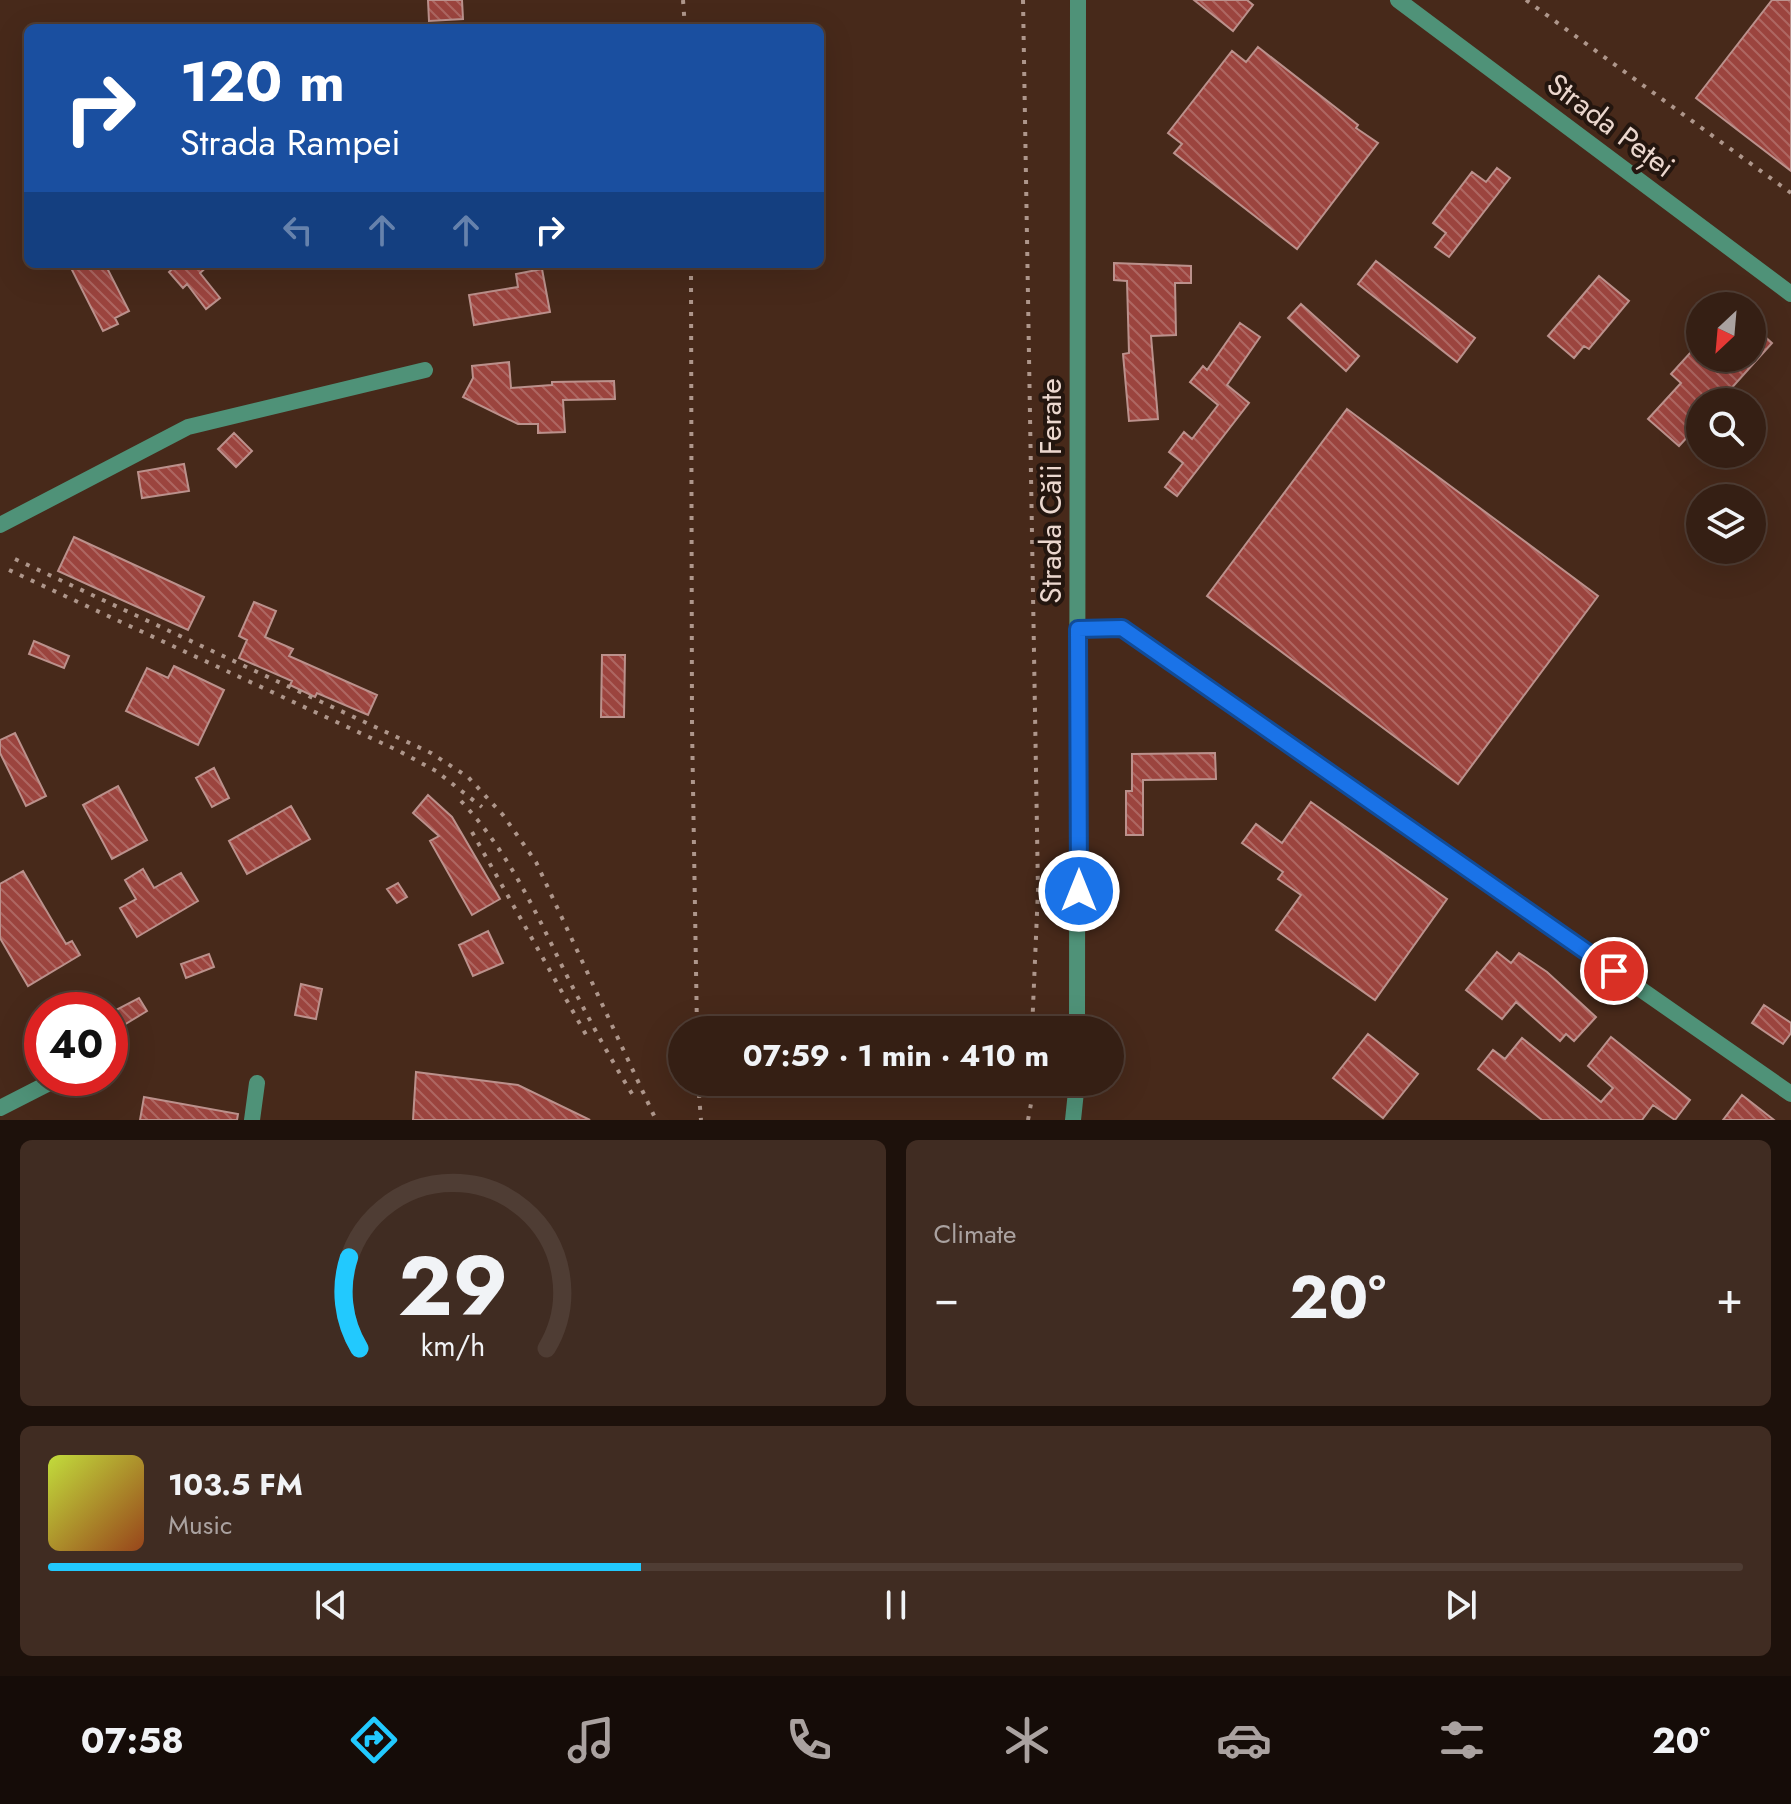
<!DOCTYPE html>
<meta charset="utf-8">
<style>
:root{--surface:#351f14;--page:#402c22;--text:#f1f3f6;--muted:#aaa2a0;--line:#4f3d34;--accent:#22c9fe}
body{margin:0;font-family:Jost,sans-serif;background:var(--page);color:var(--text);height:100vh;display:flex;flex-direction:column;font-size:30px;white-space:nowrap}
*{box-sizing:border-box;margin:0}
p{font-size:26px;color:var(--muted)}
.icon{flex:none;width:44px;height:44px;fill:none;stroke:currentColor;stroke-width:2;stroke-linecap:round;stroke-linejoin:round}
.map{position:relative;height:1120px;overflow:hidden}
.drawer{display:flex;flex-direction:column;gap:20px;padding:20px;background:#1d110b;flex:1}
.drawer>*{flex:none}
.top-card{position:absolute;left:24px;top:24px;width:800px;height:244px;border-radius:12px;box-shadow:0 8px 32px #0002,0 0 0 2px var(--line);background:#1a4fa0;color:#fff;overflow:hidden}
.needle{width:52px;rotate:206deg}
.fabs{position:absolute;left:1686px;top:292px;display:grid;gap:16px}
.fabs a{display:grid;place-items:center;width:80px;height:80px;border-radius:50%;background:var(--surface);box-shadow:0 8px 32px #0002,0 0 0 2px var(--line);font-size:40px}
.speed{position:absolute;left:24px;top:992px;display:flex;gap:16px;font-size:40px;font-weight:700;text-align:center}
.speed>*{display:grid;place-content:center;width:104px;height:104px;border-radius:50%;background:var(--surface);box-shadow:0 8px 32px #0002,0 0 0 2px var(--line);line-height:1}
.speed .limit{border:12px solid #d22;background:#fff;color:#111}
.pin{position:absolute;display:grid;place-items:center;width:68px;height:68px;color:#fff;margin:-34px;border:4px solid #fff;border-radius:50%;box-shadow:0 2px 8px #0007}
.me{position:absolute;width:88px;margin:-44px;rotate:0deg;stroke-linejoin:round;filter:drop-shadow(0 0 6px #0008)}
.turn{display:flex;align-items:center;gap:28px;height:168px;padding:0 24px;font-size:36px}
.turn .icon{width:104px;height:104px;stroke-width:2.5}
.turn b{display:block;font-size:56px;line-height:68px}
.lanes{display:flex;align-items:center;height:76px;padding:0 24px;background:#0003;justify-content:center;gap:40px;direction:ltr}
.lanes .off{opacity:.35}
.big{font-size:60px;font-weight:700;line-height:1.1}
.drawer .card{flex:1;display:flex;flex-direction:column;justify-content:center;gap:12px;min-width:0;padding:0 28px;border-radius:12px;background:var(--page)}
.drawer .dial{align-items:center;gap:0}
.dial svg{height:208px;overflow:visible;fill:none;stroke:var(--line);stroke-width:7;stroke-linecap:round;text-anchor:middle}
.dial text{fill:var(--text);stroke:none}
.song{display:flex;align-items:center;gap:24px}
.cover{width:96px;height:96px;border-radius:12px;background:linear-gradient(135deg,hsl(70 70% 55%),hsl(20 70% 35%))}
.played{height:8px;border-radius:4px;background:linear-gradient(90deg,var(--accent) 35%,var(--line) 35%)}
.keys{display:flex;justify-content:space-around;direction:ltr}
.heat{display:flex;justify-content:space-between;align-items:center;font-size:44px;direction:ltr}
.drawer .tiles{flex:1;display:grid;gap:20px;grid-template-columns:1fr 1fr}
.card:last-child{grid-column:span 2}
.trip{position:absolute;left:668px;top:1016px;width:456px;height:80px;border-radius:40px;background:var(--surface);box-shadow:0 8px 32px #0002,0 0 0 2px var(--line);font-weight:700;line-height:80px;text-align:center}
.menu{display:flex;height:128px;justify-content:space-around;align-items:center;background:#150c08;color:var(--muted)}
.menu .icon{width:56px;height:56px}
.menu .selected{color:var(--accent)}
.menu b{font-size:36px;color:var(--text)}
.map>svg:first-child{display:block}
</style>
<div class="map">
<svg width="1791" height="1120" viewBox="0 0 1791 1120">
<defs>
<pattern id="building-back-hatch" width="6" height="6" patternUnits="userSpaceOnUse" patternTransform="scale(2)"><rect width="6" height="6" fill="#9b443e"/><path d="M-1 5l2 2M0 0l6 6M5-1l2 2" fill="none" stroke="#ae6762"/></pattern>
</defs>
<rect width="100%" height="100%" fill="#47291a"/>
<path fill="url(#building-back-hatch)" stroke="#bb918c" stroke-width="2" d="M428 0H462L463 19 429 21Z
M1194 0H1247L1253 5 1233 31Z
M1772 0H1791V171L1696 98Z
M1258 47 1358 125 1356 128 1378 143 1297 249 1174 153 1182 144 1168 133 1232 51 1246 62Z
M1497 168 1510 178 1449 257 1435 247 1446 233 1433 223 1472 172 1486 182Z
M1376 261 1475 338 1457 362 1358 284Z
M1114 263 1191 266V283H1175L1176 335 1151 336 1158 419 1129 421 1123 354 1129 353 1127 281 1114 280Z
M69 264H105L129 311 115 318 118 324 103 331Z
M178 264H210L200 273 220 298 206 309 187 284 183 288 169 272Z
M542 269 550 312 474 325 469 295 518 287 516 274Z
M1599 276 1629 301 1589 349 1584 346 1574 358 1548 336Z
M1301 304 1359 356 1346 371 1288 318Z
M1240 323 1260 337 1227 385 1249 403 1177 496 1165 487 1183 463 1169 452 1184 432 1192 439 1218 405 1190 382 1203 366 1207 370Z
M1752 325 1772 343 1719 402H1700V423L1679 446 1648 419 1681 383 1671 374 1700 342V358H1752Z
M509 362 511 388 552 385V382L614 381 615 399 563 400 565 432 538 433V424H518L463 397 473 378 472 366Z
M1347 409 1598 596 1458 784 1207 596Z
M234 433 252 451 236 467 218 449Z
M184 464 189 491 142 498 138 472Z
M74 537 204 597 188 630 58 571Z
M254 602 276 611 265 637 293 649 289 656 377 695 368 715 317 693 315 697 290 685 292 681 239 658 247 640 239 636Z
M34 641 69 656 64 668 29 654Z
M602 655H625L624 717H601Z
M174 666 224 690 198 745 126 711 147 668 168 678Z
M15 733 46 796 26 806 0 753V740Z
M1215 753 1216 779 1143 780V835H1126V791H1132V754Z
M214 768 229 798 212 807 196 778Z
M118 786 147 840 112 859 83 805Z
M428 795 452 817 500 899 472 915 430 841 439 836 413 813Z
M1311 802 1447 899 1375 1000 1276 930 1301 895 1278 879 1283 872 1242 843 1256 824 1282 843Z
M291 806 310 839 247 874 229 841Z
M143 869 154 888 181 873 198 901 137 937 120 908 136 899 125 880Z
M23 871 66 944 72 941 80 955 28 986 0 938V884Z
M398 883 407 897 397 903 387 889Z
M488 931 503 963 473 976 459 945Z
M1497 952 1511 963 1519 953 1547 972 1596 1017 1574 1041 1566 1034 1560 1041 1516 1002 1502 1019 1466 990Z
M209 954 214 967 186 978 181 964Z
M301 984 322 989 316 1019 295 1015Z
M139 998 147 1011 119 1028 125 1038 110 1047V1013Z
M1764 1005 1791 1023V1033L1783 1044 1752 1023Z
M1368 1034 1418 1074 1383 1118 1333 1078Z
M1611 1037 1690 1100 1675 1120 1653 1105 1642 1120H1542L1478 1069 1493 1050 1505 1059 1522 1038 1601 1102 1613 1088 1588 1066Z
M416 1072 518 1085 590 1120H413Z
M1742 1095 1774 1120H1723Z
M144 1097 238 1114 237 1120H140Z"/>
<g fill="none" stroke-linecap="round" stroke-linejoin="round">
<path stroke="#4f9278" stroke-width="16" d="M1398 0 1791 294
M0 525 188 427 425 370
M1078 629 1122 628 1791 1094
M1077 1030 1078 0
M0 1108 51 1082
M252 1120 257 1083
M1073 1120 1077 1082"/>
<path stroke="#ae968b" stroke-width="4" stroke-dasharray="4 8" stroke-linecap="butt" d="M683 0 685 28
M1023 0 1038 890 1032 1030
M1526 0 1791 193
M691 264 692 726 697 1030
M15 559 431 753 468 777 503 815 536 862 656 1120
M9 570 399 751 436 771 482 807
M461 801C507 850 534 908 563 968 585 1012 608 1055 634 1097
M472 832 589 1040
M698 1082 701 1120
M1028 1120 1035 1082"/>
</g>
<g fill="none" stroke-linecap="round" stroke-linejoin="round">
<g stroke="#114b97" stroke-width="20">
<path id="route" d="M1079 891 1078 629 1122 628 1614 971"/>
</g>
<use href="#route" stroke="#1a73e8" stroke-width="14"/>
</g>
<g text-anchor="middle" dominant-baseline="central" stroke-width="8" stroke-linejoin="round" paint-order="stroke">
<g font-size="30" fill="#ebd7ce" stroke="#24160f">
<text transform="translate(1611 125) rotate(37)">Strada Peței</text>
<text transform="translate(1050 491) rotate(-90)">Strada Căii Ferate</text>
</g>
</g>
</svg>
<div class="fabs">
<a><svg class="needle" viewBox="-14 -14 28 28"><path d="M0-13l5 13h-10z" fill="#e53935"/><path d="M0 13l5-13h-10z" fill="#aaa2a0"/></svg></a>
<a><svg class="icon" aria-label="search" viewBox="0 0 24 24"><circle cx="10" cy="10" r="6"/><path d="M15 15l6 6"/></svg></a>
<a><svg class="icon" aria-label="layers" viewBox="0 0 24 24"><path d="M12 4l9 5-9 5-9-5zM3 14l9 5 9-5"/></svg></a>
</div>
<div class="speed"><div class="limit">40</div></div>
<div class="pin" style="left:1614px;top:971px;background:#d93025"><svg class="icon" aria-label="arrive" viewBox="0 0 24 24"><path d="M6 21V4h12l-3 4 3 4H6"/></svg></div>
<svg class="me" style="left:1079px;top:891px" viewBox="-20 -20 40 40"><circle r="17" fill="#1a73e8" stroke="#fff" stroke-width="3"/><path d="M0-11L8 9 0 5-8 9z" fill="#fff"/></svg>
<div class="trip">07:59 · 1 min · 410 m</div>
<div class="top-card">
<div class="turn"><svg class="icon" aria-label="right" viewBox="0 0 24 24"><path d="M7 20v-9h11M14 6l5 5-5 5"/></svg><div><b>120 m</b>Strada Rampei</div></div>
<div class="lanes"><svg class="icon off" aria-label="left" viewBox="0 0 24 24"><path d="M17 20v-9H6M10 6l-5 5 5 5"/></svg><svg class="icon off" aria-label="ahead" viewBox="0 0 24 24"><path d="M12 20V5M6 11l6-6 6 6"/></svg><svg class="icon off" aria-label="ahead" viewBox="0 0 24 24"><path d="M12 20V5M6 11l6-6 6 6"/></svg><svg class="icon" aria-label="right" viewBox="0 0 24 24"><path d="M7 20v-9h11M14 6l5 5-5 5"/></svg></div>
</div>
</div>
<section class="drawer">
<div class="tiles">
<div class="card dial"><svg viewBox="0 0 100 80">
<path d="M14 69A42 42 0 1 1 86 69"/>
<path d="M14 69A42 42 0 0 1 10 34" stroke="#22c9fe"/>
<text x="50" y="56" font-size="32" font-weight="700">29</text>
<text x="50" y="72" font-size="11">km/h</text>
</svg></div>
<div class="card"><p>Climate</p>
<div class="heat"><a>−</a><b class="big">20°</b><a>+</a></div>
</div>
<div class="card">
<div class="song"><i class="cover"></i><div><b>103.5 FM</b><p>Music</p></div></div>
<div class="played"></div>
<div class="keys"><svg class="icon" aria-label="previous" viewBox="0 0 24 24"><path d="M18 5L8 12l10 7zM5 5v14"/></svg><svg class="icon" aria-label="pause" viewBox="0 0 24 24"><path d="M8 5v14M16 5v14"/></svg><svg class="icon" aria-label="next" viewBox="0 0 24 24"><path d="M6 5l10 7-10 7zM19 5v14"/></svg></div>
</div>
</div>
</section>
<nav class="menu">
<b>07:58</b>
<svg class="icon selected" aria-label="directions" viewBox="0 0 24 24"><path d="M12 3l9 9-9 9-9-9zM9 14v-3h6M13 9l2 2-2 2"/></svg>
<svg class="icon" aria-label="music" viewBox="0 0 24 24"><path d="M9 18V5l10-2v13"/><circle cx="6" cy="18" r="3"/><circle cx="16" cy="16" r="3"/></svg>
<svg class="icon" aria-label="phone" viewBox="0 0 24 24"><path d="M5 4h4l2 5-3 2q2 4 5 5l2-3 5 2v4C11 20 4 13 5 4z"/></svg>
<svg class="icon" aria-label="climate" viewBox="0 0 24 24"><path d="M12 3v18M4 7l16 10M4 17L20 7"/></svg>
<svg class="icon" aria-label="car" viewBox="0 0 24 24"><path d="M5 17H2v-5l4-1 3-4h7l3 4 3 1v5h-3M9 17h6M6 11h13"/><circle cx="7" cy="17" r="2"/><circle cx="17" cy="17" r="2"/></svg>
<svg class="icon" aria-label="filters" viewBox="0 0 24 24"><path d="M4 7h16M4 17h16"/><circle cx="9" cy="7" r="2"/><circle cx="15" cy="17" r="2"/></svg>
<b>20°</b>
</nav>
